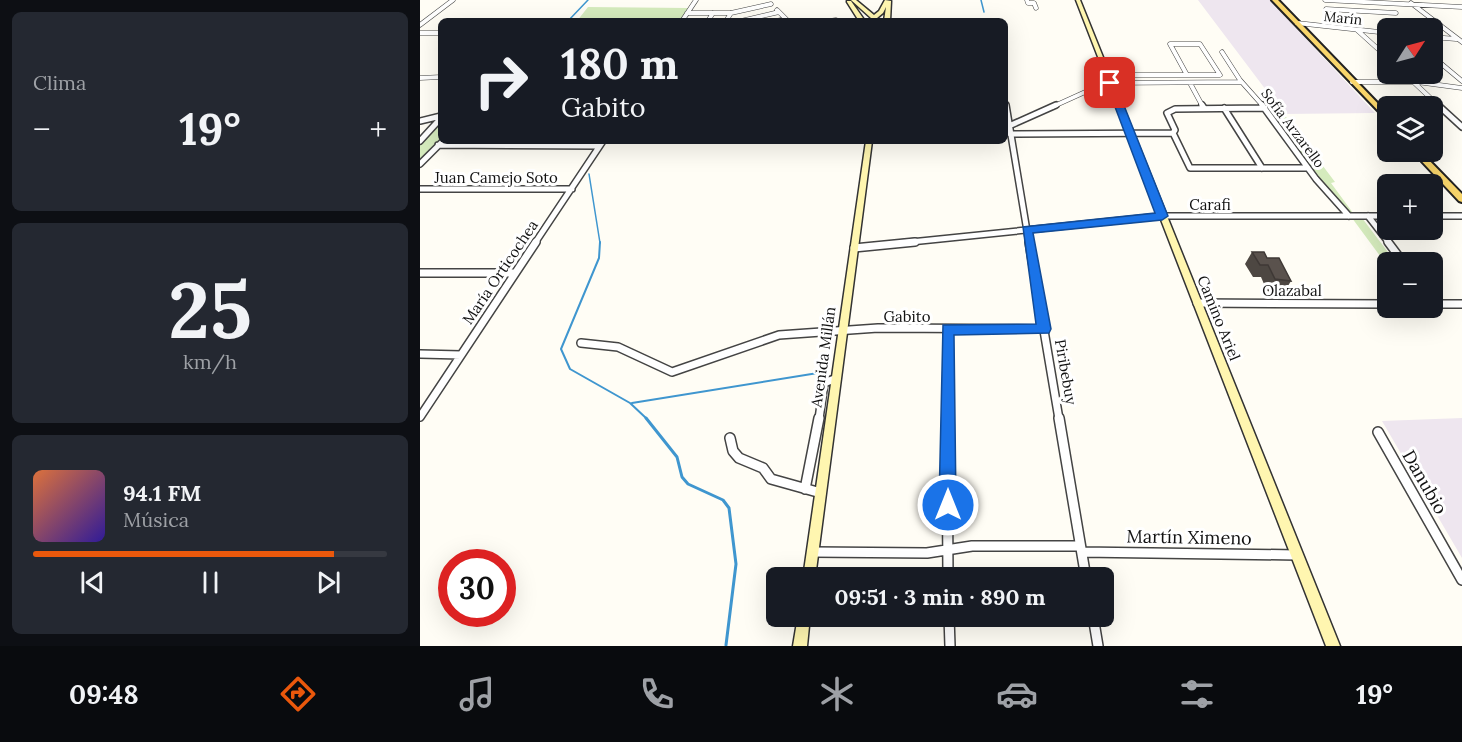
<!DOCTYPE html>
<html lang="es">
<meta charset="utf-8">
<style>
:root{--surface:#171b24;--page:#242831;--text:#f1f3f6;--muted:#9ea1a6;--line:#363941;--accent:#ea580c}
body{margin:0;font-family:Lora,serif;background:var(--page);color:var(--text);height:100vh;display:flex;flex-direction:column;font-size:22px;white-space:nowrap}
*{box-sizing:border-box;margin:0}
p{font-size:20px;color:var(--muted)}
.icon{flex:none;width:33px;height:33px;fill:none;stroke:currentColor;stroke-width:2;stroke-linecap:round;stroke-linejoin:round}
.map{position:relative;flex:1;overflow:hidden}
.details{display:flex;flex-direction:column;gap:12px;padding:12px;background:#0d0f14;width:420px}
.details>*{flex:none}
.banner{position:absolute;left:18px;top:18px;width:570px;height:126px;border-radius:9px;box-shadow:0 6px 24px #0002;background:#171b24;color:var(--text);overflow:hidden}
.needle{width:39px;rotate:54deg}
.controls{position:absolute;left:957px;top:18px;display:grid;gap:12px}
.controls a{display:grid;place-items:center;width:66px;height:66px;border-radius:9px;background:var(--surface);box-shadow:0 6px 24px #0002;font-size:30px}
.speed{position:absolute;left:18px;top:549px;display:flex;gap:12px;font-size:30px;font-weight:700;text-align:center}
.speed>*{display:grid;place-content:center;width:78px;height:78px;border-radius:50%;background:var(--surface);box-shadow:0 6px 24px #0002;line-height:1}
.speed .limit{border:9px solid #d22;background:#fff;color:#111}
.pin{position:absolute;display:grid;place-items:center;width:51px;height:51px;color:#fff;margin:-26px;border-radius:12px;box-shadow:0 3px 9px #0006}
.me{position:absolute;width:66px;margin:-33px;rotate:0deg;stroke-linejoin:round;filter:drop-shadow(0 0 4px #0008)}
.turn{display:flex;align-items:center;gap:21px;height:126px;padding:0 24px;font-size:27px}
.turn .icon{width:78px;height:78px;stroke-width:2.5}
.turn b{display:block;font-size:42px;line-height:51px}
.big{font-size:45px;font-weight:800;line-height:1.1}
.details .widget{flex:1;display:flex;flex-direction:column;justify-content:center;gap:9px;min-width:0;padding:0 21px;border-radius:9px;background:var(--page)}
.details .dial{align-items:center;gap:0}
.dial b{font-size:78px;line-height:1}
.song{display:flex;align-items:center;gap:18px}
.cover{width:72px;height:72px;border-radius:9px;background:linear-gradient(135deg,hsl(20 70% 55%),hsl(250 70% 35%))}
.played{height:6px;border-radius:3px;background:linear-gradient(90deg,var(--accent) 85%,var(--line) 85%)}
.keys{display:flex;justify-content:space-around;direction:ltr}
.heat{display:flex;justify-content:space-between;align-items:center;font-size:33px;direction:ltr}
.trip{position:absolute;left:346px;top:567px;width:348px;height:60px;border-radius:9px;background:var(--surface);box-shadow:0 6px 24px #0002;font-weight:800;line-height:60px;text-align:center}
.tab-bar{display:flex;height:96px;justify-content:space-around;align-items:center;background:#090b0e;color:var(--muted)}
.tab-bar .icon{width:42px;height:42px}
.tab-bar .on{color:var(--accent)}
.tab-bar b{font-size:27px;color:var(--text)}
main{display:flex;flex:1;min-height:0}
.map>svg:first-child{display:block}
</style>
<main>
<section class="details">
<div class="widget"><p>Clima</p>
<div class="heat"><a>−</a><b class="big">19°</b><a>+</a></div>
</div>
<div class="widget dial"><b>25</b><p>km/h</p></div>
<div class="widget">
<div class="song"><i class="cover"></i><div><b>94.1 FM</b><p>Música</p></div></div>
<div class="played"></div>
<div class="keys"><svg class="icon" aria-label="previous" viewBox="0 0 24 24"><path d="M18 5L8 12l10 7zM5 5v14"/></svg><svg class="icon" aria-label="pause" viewBox="0 0 24 24"><path d="M8 5v14M16 5v14"/></svg><svg class="icon" aria-label="next" viewBox="0 0 24 24"><path d="M6 5l10 7-10 7zM19 5v14"/></svg></div>
</div>
</section>
<div class="map">
<svg width="1042" height="646" viewBox="0 0 1042 646">
<rect width="100%" height="100%" fill="#fffdf5"/>
<path fill="#eee6ef" d="M778 0H850L955 113 864 114Z
M1042 418V558L962 421Z"/>
<path fill="#d5ebbd" d="M168 7 268 8 261 20 157 21Z
M845 105H857L915 182 911 183 933 213H929L900 181Z
M21 122V141L0 162V142Z
M932 218H942L974 260H963Z"/>
<g fill="none" stroke-linecap="round" stroke-linejoin="round">
<path stroke="#3f96cf" stroke-width="1.5" d="M561 0 564 12
M148 21 168 0
M169 174 180 243"/>
<path stroke="#3f96cf" stroke-width="2" d="M180 242 179 258 141 349 150 369 210 403 227 419
M212 403 404 372"/>
<path stroke="#3f96cf" stroke-width="3" d="M226 418 257 457 262 477 268 484 303 500 309 508 316 564 306 645"/>
<g stroke="#444" stroke-width="5">
<path id="street-far3" d="M607 0 608 3H614L616 8
M905 0 1042 7
M991 3 1042 42
M906 9 976 13
M357 10 368 21
M267 13H311L351 4
M262 21 276 0
M288 21 293 13
M306 21 311 13
M321 21 359 12
M356 21 366 19
M409 21 416 20
M877 23 968 33
M0 25 33 0
M937 30 968 58
M0 33H21
M1012 37 1036 39
M750 44H780L800 75H767Z
M802 52 820 80 844 107
M1012 56 1042 81
M985 74 1020 107
M687 75H767
M0 78 21 77
M932 82H997L1042 88
M770 83 783 107
M585 100 586 107
M632 107 685 83 822 82"/>
</g>
<g stroke="#444" stroke-width="8">
<path id="street-far2" d="M586 105 609 243
M782 105 784 108
M842 105 896 179 929 216
M1018 105 1042 127
M804 108 842 168
M845 108 755 109 747 113 755 130 753 133 770 168H888
M0 121 21 116
M589 126 636 105
M590 134 753 133
M0 141 21 118
M18 145 179 146
M0 164 21 143
M0 189H152
M948 216 969 243
M1012 216H1042
M115 243 183 141
M481 243 742 216H968"/>
</g>
<g stroke="#444" stroke-width="10">
<path id="street-far1" d="M609 242 639 419
M968 242 983 262
M434 248 495 242
M0 273H95
M777 303 968 304
M1012 304H1042
M527 329V419
M161 343 198 347 252 372 359 335 458 328 624 329
M0 354 41 355
M0 417 116 242
M399 419 404 383 417 378"/>
</g>
<g stroke="#444" stroke-width="12">
<path id="street" d="M527 418 528 578
M639 418 666 578
M958 432 1042 580
M310 438 313 451 319 458 343 468 351 479 401 493
M385 489 399 418
M393 552 507 553 552 546H660
M662 552 877 555
M529 616 530 646
M673 616 678 646"/>
</g>
<g stroke="#333" stroke-width="3">
<path id="secondary" d="M431 0H436L454 15 459 11 465 0 471 1 470 21H464L466 7 463 13 457 18 461 21H447L451 18Z
M656 0H660L920 646H906Z
M427 1H431L445 21H439L427 2Z
M446 141H452L395 578H383Z
M378 616H390L387 646H373Z"/>
</g>
<g stroke="#222" stroke-width="4">
<path id="primary" d="M852 0H858L968 114V121Z
M993 152H1001L1042 194V202L1039 201Z"/>
</g>
<use href="#street-far3" stroke="#fff" stroke-width="4"/>
<use href="#street-far2" stroke="#fff" stroke-width="5"/>
<use href="#street-far1" stroke="#fff" stroke-width="7"/>
<use href="#street" stroke="#fff" stroke-width="9"/>
<use href="#secondary" fill="#fff6b0" fill-rule="evenodd"/>
<use href="#primary" fill="#f9d66b" fill-rule="evenodd"/>
</g>
<path fill="#4d4742" d="M832 252 847 258 871 281 863 294 847 291 841 277H833L825 264Z"/>
<path fill="#5a524d" stroke="#3f3936" stroke-width="1.5" d="M832 252H844L847 258H859L871 281 855 279 848 265H840Z"/>
<path fill="#1a73e8" stroke="#114b97" stroke-width="1.5" d="M690 80 695 83 748 216 742 220 613 233 631 329 629 333 534 335 536 505 534 511 528 513 522 511 519 505 523 325 616 324 603 227 735 213 686 83Z"/>
<g text-anchor="middle" dominant-baseline="central" stroke-width="6" stroke-linejoin="round" paint-order="stroke">
<g font-size="14" fill="#111" stroke="#fff">
<text transform="translate(923 18) rotate(6)">Marín</text>
<text transform="translate(873 128) rotate(53)">Sofía Arzarello</text>
</g>
<g font-size="15" fill="#111" stroke="#fff">
<text x="76" y="177">Juan Camejo Soto</text>
<text x="790" y="204">Carafi</text>
<text transform="translate(80 272) rotate(-56)">María Orticochea</text>
<text x="872" y="290">Olazabal</text>
<text x="487" y="316">Gabito</text>
<text transform="translate(799 318) rotate(68)">Camino Ariel</text>
<text transform="translate(403 357) rotate(-82)">Avenida Millán</text>
<text transform="translate(646 372) rotate(80)">Piribebuy</text>
</g>
<g font-size="18" fill="#111" stroke="#fff">
<text transform="translate(1005 482) rotate(60)">Danubio</text>
<text transform="translate(769 537) rotate(1)">Martín Ximeno</text>
</g>
</g>
</svg>
<div class="controls">
<a><svg class="needle" viewBox="-14 -14 28 28"><path d="M0-13l5 13h-10z" fill="#e53935"/><path d="M0 13l5-13h-10z" fill="#9ea1a6"/></svg></a>
<a><svg class="icon" aria-label="layers" viewBox="0 0 24 24"><path d="M12 4l9 5-9 5-9-5zM3 14l9 5 9-5"/></svg></a>
<a>+</a>
<a>−</a>
</div>
<div class="speed"><div class="limit">30</div></div>
<div class="pin" style="left:690px;top:83px;background:#d93025"><svg class="icon" aria-label="arrive" viewBox="0 0 24 24"><path d="M6 21V4h12l-3 4 3 4H6"/></svg></div>
<svg class="me" style="left:528px;top:505px" viewBox="-20 -20 40 40"><circle r="17" fill="#1a73e8" stroke="#fff" stroke-width="3"/><path d="M0-11L8 9 0 5-8 9z" fill="#fff"/></svg>
<div class="trip">09:51 · 3 min · 890 m</div>
<div class="banner">
<div class="turn"><svg class="icon" aria-label="right" viewBox="0 0 24 24"><path d="M7 20v-9h11M14 6l5 5-5 5"/></svg><div><b>180 m</b>Gabito</div></div>
</div>
</div>
</main>
<nav class="tab-bar">
<b>09:48</b>
<svg class="icon on" aria-label="directions" viewBox="0 0 24 24"><path d="M12 3l9 9-9 9-9-9zM9 14v-3h6M13 9l2 2-2 2"/></svg>
<svg class="icon" aria-label="music" viewBox="0 0 24 24"><path d="M9 18V5l10-2v13"/><circle cx="6" cy="18" r="3"/><circle cx="16" cy="16" r="3"/></svg>
<svg class="icon" aria-label="phone" viewBox="0 0 24 24"><path d="M5 4h4l2 5-3 2q2 4 5 5l2-3 5 2v4C11 20 4 13 5 4z"/></svg>
<svg class="icon" aria-label="climate" viewBox="0 0 24 24"><path d="M12 3v18M4 7l16 10M4 17L20 7"/></svg>
<svg class="icon" aria-label="car" viewBox="0 0 24 24"><path d="M5 17H2v-5l4-1 3-4h7l3 4 3 1v5h-3M9 17h6M6 11h13"/><circle cx="7" cy="17" r="2"/><circle cx="17" cy="17" r="2"/></svg>
<svg class="icon" aria-label="filters" viewBox="0 0 24 24"><path d="M4 7h16M4 17h16"/><circle cx="9" cy="7" r="2"/><circle cx="15" cy="17" r="2"/></svg>
<b>19°</b>
</nav>
